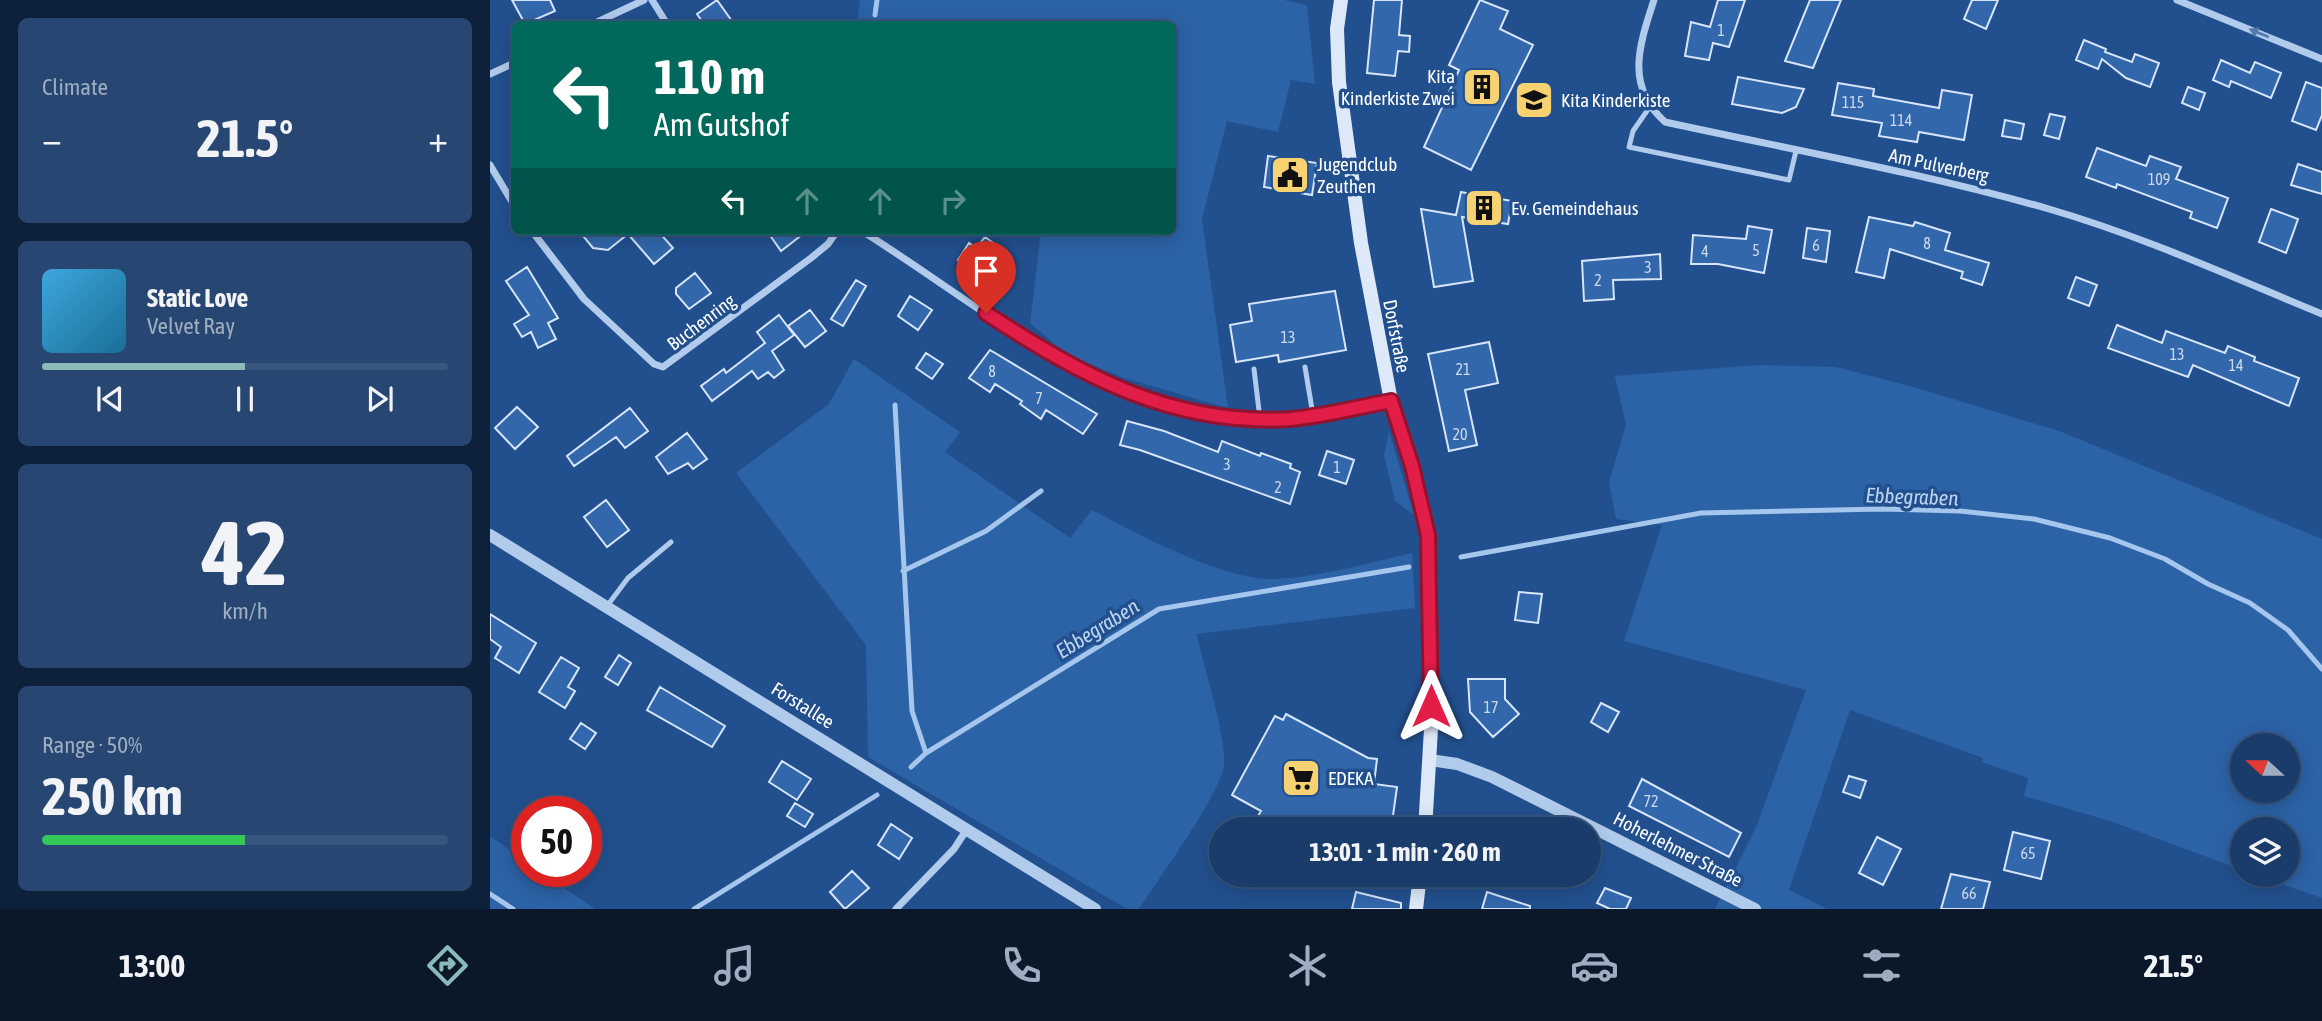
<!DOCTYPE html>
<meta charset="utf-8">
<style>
:root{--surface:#1a3c6a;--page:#274772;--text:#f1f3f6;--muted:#9fadc1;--line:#38567e;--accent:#8bbbb9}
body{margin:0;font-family:"Asap Condensed",sans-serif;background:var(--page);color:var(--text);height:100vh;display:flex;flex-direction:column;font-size:26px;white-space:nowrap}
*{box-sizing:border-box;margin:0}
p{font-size:23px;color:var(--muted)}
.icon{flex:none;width:38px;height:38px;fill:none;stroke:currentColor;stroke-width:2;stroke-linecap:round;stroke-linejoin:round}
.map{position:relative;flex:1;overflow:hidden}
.side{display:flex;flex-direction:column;gap:18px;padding:18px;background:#0e213a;width:490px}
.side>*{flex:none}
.guide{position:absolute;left:21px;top:21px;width:665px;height:214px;border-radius:10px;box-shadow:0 4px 18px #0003,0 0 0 2px var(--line);background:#00695c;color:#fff;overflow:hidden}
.needle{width:46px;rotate:291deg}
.tools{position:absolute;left:1740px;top:733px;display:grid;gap:14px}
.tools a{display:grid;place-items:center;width:70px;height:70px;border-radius:50%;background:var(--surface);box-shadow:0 4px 18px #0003,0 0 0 2px var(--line);font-size:35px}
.speed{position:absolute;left:21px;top:796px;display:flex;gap:14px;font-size:35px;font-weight:700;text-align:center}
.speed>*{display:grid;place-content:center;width:91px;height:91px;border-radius:50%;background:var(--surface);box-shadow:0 4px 18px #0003,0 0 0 2px var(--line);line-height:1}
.speed .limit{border:10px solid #d22;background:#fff;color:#111}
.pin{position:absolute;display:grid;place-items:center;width:60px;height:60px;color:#fff;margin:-72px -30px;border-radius:50% 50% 50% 0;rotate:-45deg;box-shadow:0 0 7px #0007}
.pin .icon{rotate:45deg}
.me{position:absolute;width:77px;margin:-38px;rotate:0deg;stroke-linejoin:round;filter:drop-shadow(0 0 5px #0008)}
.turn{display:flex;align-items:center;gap:24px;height:147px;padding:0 28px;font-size:32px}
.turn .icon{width:91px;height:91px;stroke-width:2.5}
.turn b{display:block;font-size:49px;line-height:60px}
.lanes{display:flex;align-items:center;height:66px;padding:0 28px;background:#0003;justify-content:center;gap:35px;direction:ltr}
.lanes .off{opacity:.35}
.big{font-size:52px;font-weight:700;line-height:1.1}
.side .tile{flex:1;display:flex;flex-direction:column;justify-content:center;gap:10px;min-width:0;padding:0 24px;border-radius:10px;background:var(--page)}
.side .dial{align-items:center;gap:0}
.dial b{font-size:91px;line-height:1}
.song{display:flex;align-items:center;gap:21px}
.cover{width:84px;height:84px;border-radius:10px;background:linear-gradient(135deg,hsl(200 70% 55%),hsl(200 70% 35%))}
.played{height:7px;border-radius:4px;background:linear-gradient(90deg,var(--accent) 50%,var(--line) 50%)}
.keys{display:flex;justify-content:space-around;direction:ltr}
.heat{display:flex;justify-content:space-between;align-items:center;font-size:38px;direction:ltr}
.charge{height:10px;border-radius:5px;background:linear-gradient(90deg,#34c759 50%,var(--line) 0)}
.trip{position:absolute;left:719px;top:817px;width:392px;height:70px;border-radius:35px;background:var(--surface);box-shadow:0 4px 18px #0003,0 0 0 2px var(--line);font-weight:700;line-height:70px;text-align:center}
.dock{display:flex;height:112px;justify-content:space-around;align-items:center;background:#0a182a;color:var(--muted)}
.dock .icon{width:49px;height:49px}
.dock .active{color:var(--accent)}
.dock b{font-size:32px;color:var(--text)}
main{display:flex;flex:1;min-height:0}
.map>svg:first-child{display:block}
</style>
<main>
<section class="side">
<div class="tile"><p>Climate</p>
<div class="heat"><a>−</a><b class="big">21.5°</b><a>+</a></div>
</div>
<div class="tile">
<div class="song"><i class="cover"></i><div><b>Static Love</b><p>Velvet Ray</p></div></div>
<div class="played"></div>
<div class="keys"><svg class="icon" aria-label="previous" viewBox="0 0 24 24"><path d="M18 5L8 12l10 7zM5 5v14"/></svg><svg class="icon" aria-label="pause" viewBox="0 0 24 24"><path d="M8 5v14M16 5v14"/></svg><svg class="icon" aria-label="next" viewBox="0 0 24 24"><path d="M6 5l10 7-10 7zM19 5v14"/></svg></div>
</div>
<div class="tile dial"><b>42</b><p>km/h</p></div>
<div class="tile"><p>Range · 50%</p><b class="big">250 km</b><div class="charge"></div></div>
</section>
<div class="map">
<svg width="1832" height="909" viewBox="0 0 1832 909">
<rect width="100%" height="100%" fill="#22508e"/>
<path fill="#2c62a6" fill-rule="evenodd" d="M370 0H794L817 5 825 84 801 80 788 132 737 121 712 219 738 408 634 378 578 355 540 323 551 231H682V24H367Z
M364 359 470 432 455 452 580 538 602 510C649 534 733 581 785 579 831 577 878 563 922 553L925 608 707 634C713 667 737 736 734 766 730 794 668 880 649 909H637L378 757 376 645 246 473 339 404Z
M1269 365 1346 367 1420 386 1569 431 1832 539V898L1766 875H1797V830H1752V870L1623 822 1534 796 1538 778 1492 762 1493 758 1360 710 1299 890 1337 909H1225L1267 825 1316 690 1134 641 1172 525 1126 519 1119 482 1136 425 1125 376ZM1752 746H1797V791H1752Z
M899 431 924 515 905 501 894 455Z
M0 836 37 862V872H51L105 909H0Z"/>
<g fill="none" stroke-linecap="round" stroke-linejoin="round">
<path stroke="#a5c6ed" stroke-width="5" d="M385 15 387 0
M405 405 422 711 436 753
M971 557 1211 513 1393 509 1470 511 1544 519 1620 538 1675 559 1718 584 1760 603 1798 630 1832 669
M413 571 496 531 551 491
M421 767 436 753 669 609 919 567
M0 894 23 909
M204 909 387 795"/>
</g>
<path fill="#3267ab" stroke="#d6e5f9" stroke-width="2" d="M22 0H60L65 11 35 24Z
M227 0 244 24H214L207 14Z
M884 0H912L909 35 920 36 919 52 908 51 905 76 877 73Z
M990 0 1018 11 1010 29 1043 45 981 170 934 147 969 70 959 65Z
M1228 0H1255L1239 47 1223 43 1219 60 1195 56 1201 22 1220 27Z
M1320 0H1351L1323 68 1295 61Z
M1482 0H1508L1496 29 1474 19Z
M1594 40 1616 49 1615 52 1642 62 1645 54 1669 63 1660 87 1636 78 1612 59 1608 69 1586 60Z
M1731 60 1760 73 1765 62 1791 73 1781 98 1741 81 1739 87 1723 80Z
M1248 77 1291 85 1314 89 1306 107 1292 113 1242 104Z
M1816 82 1832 88V115L1826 130 1802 121Z
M1348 83 1384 89 1383 96 1449 108 1452 90 1482 95 1474 140 1429 132 1427 142 1389 136 1392 123 1342 115Z
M1698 87 1715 93 1709 110 1692 103Z
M1560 114 1575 117 1569 139 1554 135Z
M1515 120 1534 124 1531 139 1512 136Z
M1607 148 1656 166 1660 156 1691 167 1686 179 1738 198 1727 228 1700 218 1702 212 1627 184 1626 188 1596 177Z
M778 156 827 163 822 195 774 187Z
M1808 164 1832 172V194L1801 185Z
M971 192 1022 201 1018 224 972 217 983 281 944 287 931 209 966 215Z
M1781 209 1808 219 1796 253 1769 242Z
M1379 217 1423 226 1425 222 1460 233 1455 250 1499 263 1492 285 1471 278 1473 272 1400 249 1394 278 1366 272Z
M1258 226 1282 230 1274 273 1228 264H1201L1203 235 1256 239Z
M1317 228 1340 231 1336 262 1313 258Z
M89 231H168L183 248 164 264 138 234 118 250 103 248Z
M277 231H317L291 251Z
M495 237 512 249 493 277 468 260 479 243 486 248Z
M1170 254 1171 279 1123 280 1124 299 1094 301 1092 261Z
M37 267 68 318 58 323 66 339 48 348 41 332 32 337 24 324 39 315 16 281Z
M205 273 221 293 199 309 186 294V288Z
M1586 277 1607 285 1599 306 1578 298Z
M366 280 376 286 353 326 341 319Z
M845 291 856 350 789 362 788 355 746 362 740 325 762 321 759 304Z
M420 296 442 310 428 330 408 316Z
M320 310 336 331 315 347 298 326Z
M289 315 304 335 282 351 294 370 284 378 278 372 268 379 262 371 222 401 211 386 234 369 236 373 275 343 267 332Z
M1627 325 1672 343 1676 331 1735 353 1738 346 1765 357 1764 361 1809 378 1799 406 1703 365 1698 377 1618 348Z
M999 342 1008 383 975 390 987 445 959 451 938 354Z
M500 350 607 414 593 434 556 410 551 419 530 404 532 401 505 384 500 392 479 378Z
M436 353 453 364 442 379 426 368Z
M27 407 48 427 25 449 5 428Z
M140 408 158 431 135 448 126 437 84 466 77 456Z
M637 421 674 431 728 452 732 441 770 456 771 453 801 464 800 468 810 472 800 504 650 450 630 445Z
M197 433 217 459 203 469 198 463 178 474 166 457Z
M837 451 864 460 856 484 829 475Z
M116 500 139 530 117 547 94 517Z
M1029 592 1052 594 1048 623 1025 620Z
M0 614 46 643 29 673 5 658 11 647 0 639Z
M129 655 141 663 128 685 115 677Z
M71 657 89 668 78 687 85 691 75 708 49 692Z
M978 679H1015V699L1029 714 1003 737 980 712Z
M170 687 235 726 222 747 157 710Z
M1111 703 1129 712 1118 732 1101 722Z
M796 714 878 758 887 759 884 784 907 787 901 830H760L771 811 742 795 785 716 793 720Z
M91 723 106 733 95 749 80 739Z
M292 761 321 779 307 800 279 782Z
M1359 776 1376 781 1370 798 1353 792Z
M1152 779 1251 833 1239 857 1139 806Z
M305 803 323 814 315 827 297 816Z
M401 824 422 838 409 859 388 845Z
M1523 832 1560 841 1551 879 1514 870Z
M1387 837 1411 849 1393 885 1369 873Z
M362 871 379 888 355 909 340 892Z
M1461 874 1500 882 1493 909H1451Z
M1115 888 1141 898 1136 909H1120L1107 903Z
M866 892 911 903V909H862Z
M997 892 1040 906V909H992Z"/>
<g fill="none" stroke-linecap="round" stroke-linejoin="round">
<path stroke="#b1cbec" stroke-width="5" d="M1159 108 1143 131 1139 147 1299 180 1306 151
M815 367 823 415
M764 369 770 419
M117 606 138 578 181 542"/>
<path stroke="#b1cbec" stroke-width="7" d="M162 0 177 24
M1164 0C1149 46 1135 86 1175 122 1303 150 1433 173 1559 209 1652 236 1742 277 1832 314
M1687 0 1832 59
M103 24 154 0
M0 74 24 63
M0 165 24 205
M42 231 94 299 164 364 173 367 321 258 338 244 347 231
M372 231C501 312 613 416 774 419 817 420 859 409 901 401
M406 909 464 849 477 829"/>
<path stroke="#b1cbec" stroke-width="12" d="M0 535 605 909
M940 760 967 764 1002 777 1265 909"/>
<path stroke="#dde9f9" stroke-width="14" d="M851 0 847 29 849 82 871 243 901 401 922 466 936 525 940 558 941 729 935 830
M926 909 930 875"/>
</g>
<defs><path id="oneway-solid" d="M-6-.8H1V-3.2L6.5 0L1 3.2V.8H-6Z" transform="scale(1.75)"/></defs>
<use fill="#547baf" href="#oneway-solid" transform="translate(1769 33) rotate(-158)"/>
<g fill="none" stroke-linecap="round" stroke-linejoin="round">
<g stroke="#92132f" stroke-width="18">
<path id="route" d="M496 313C591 376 683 426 801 419 834 416 868 407 901 401L922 466 938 535 941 706"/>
</g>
<use href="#route" stroke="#e11d48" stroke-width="12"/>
</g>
<defs>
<g id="building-square" transform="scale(2.0125)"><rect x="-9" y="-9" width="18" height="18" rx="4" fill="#f7d273" stroke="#22508e"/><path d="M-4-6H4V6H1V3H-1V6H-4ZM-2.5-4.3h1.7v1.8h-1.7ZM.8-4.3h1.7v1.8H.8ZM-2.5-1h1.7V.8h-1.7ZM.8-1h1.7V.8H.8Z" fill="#111"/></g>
<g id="school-square" transform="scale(2.0125)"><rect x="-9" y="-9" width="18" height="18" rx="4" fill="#f7d273" stroke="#22508e"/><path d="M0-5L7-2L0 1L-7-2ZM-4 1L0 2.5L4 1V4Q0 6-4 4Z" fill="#111"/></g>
<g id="civic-square" transform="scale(2.0125)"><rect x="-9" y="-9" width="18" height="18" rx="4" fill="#f7d273" stroke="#22508e"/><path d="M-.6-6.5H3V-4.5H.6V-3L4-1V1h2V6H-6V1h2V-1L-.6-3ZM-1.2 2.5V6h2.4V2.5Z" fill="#111"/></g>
<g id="supermarket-square" transform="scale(2.0125)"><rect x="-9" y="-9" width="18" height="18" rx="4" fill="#f7d273" stroke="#22508e"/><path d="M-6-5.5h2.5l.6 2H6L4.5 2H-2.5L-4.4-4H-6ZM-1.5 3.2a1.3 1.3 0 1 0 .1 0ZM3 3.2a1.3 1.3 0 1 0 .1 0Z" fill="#111"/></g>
</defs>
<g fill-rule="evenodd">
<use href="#building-square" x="992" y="87"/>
<use href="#school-square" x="1044" y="100"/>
<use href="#civic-square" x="800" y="175"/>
<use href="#building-square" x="994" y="208"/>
<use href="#supermarket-square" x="811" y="778"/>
</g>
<g text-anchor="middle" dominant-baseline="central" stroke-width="7" stroke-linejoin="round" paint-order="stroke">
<g font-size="16" fill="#ccd9ea">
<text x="1231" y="30">1</text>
<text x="1363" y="102">115</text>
<text x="1411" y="120">114</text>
<text x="1669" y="179">109</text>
<text x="1437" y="243">8</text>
<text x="1326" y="245">6</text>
<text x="1266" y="250">5</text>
<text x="1215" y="251">4</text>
<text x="1158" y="267">3</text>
<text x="1108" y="280">2</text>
<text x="798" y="337">13</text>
<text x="1687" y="354">13</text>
<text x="1746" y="365">14</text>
<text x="973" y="369">21</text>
<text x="502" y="371">8</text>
<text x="549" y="398">7</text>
<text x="970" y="434">20</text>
<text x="737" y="464">3</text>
<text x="847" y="467">1</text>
<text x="788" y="487">2</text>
<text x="1001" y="707">17</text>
<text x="1161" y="801">72</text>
<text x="1538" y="853">65</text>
<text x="1479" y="893">66</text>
</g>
<g font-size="19" fill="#fff" stroke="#22508e" text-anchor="start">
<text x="965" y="76" text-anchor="end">Kita<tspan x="965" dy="22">Kinderkiste Zwei</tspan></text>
<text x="1071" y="100">Kita Kinderkiste</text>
<text x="827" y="164">Jugendclub<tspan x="827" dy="22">Zeuthen</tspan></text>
<text x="1021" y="208">Ev. Gemeindehaus</text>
<text x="838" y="778">EDEKA</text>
</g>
<g font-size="19" fill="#fff" stroke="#22508e">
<text transform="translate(1449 165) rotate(12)">Am Pulverberg</text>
<text transform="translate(211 322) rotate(-37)">Buchenring</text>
<text transform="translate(907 336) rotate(79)">Dorfstraße</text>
<text transform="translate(313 705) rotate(32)">Forstallee</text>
<text transform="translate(1188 849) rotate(27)">Hoherlehmer Straße</text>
</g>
<g font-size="21" font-style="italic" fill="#bdd5f3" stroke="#22508e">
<text transform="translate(1422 496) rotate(2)">Ebbegraben</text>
<text transform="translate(607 628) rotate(-32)">Ebbegraben</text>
</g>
</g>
</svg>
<div class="tools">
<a><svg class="needle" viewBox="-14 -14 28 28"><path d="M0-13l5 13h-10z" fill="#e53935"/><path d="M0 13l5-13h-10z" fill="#9fadc1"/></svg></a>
<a><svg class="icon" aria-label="layers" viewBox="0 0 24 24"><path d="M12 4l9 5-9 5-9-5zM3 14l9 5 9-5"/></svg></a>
</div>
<div class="speed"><div class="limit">50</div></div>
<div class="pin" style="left:496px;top:313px;background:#d93025"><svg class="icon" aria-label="arrive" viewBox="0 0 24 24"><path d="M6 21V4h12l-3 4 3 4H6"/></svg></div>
<svg class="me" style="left:941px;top:706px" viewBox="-20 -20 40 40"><path d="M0-17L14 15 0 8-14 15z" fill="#e11d48" stroke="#fff" stroke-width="4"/></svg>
<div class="trip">13:01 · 1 min · 260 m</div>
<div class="guide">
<div class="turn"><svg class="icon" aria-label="left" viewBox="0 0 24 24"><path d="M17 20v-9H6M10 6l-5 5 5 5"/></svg><div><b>110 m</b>Am Gutshof</div></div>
<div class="lanes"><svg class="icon" aria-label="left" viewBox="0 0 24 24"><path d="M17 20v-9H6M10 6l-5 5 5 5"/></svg><svg class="icon off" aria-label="ahead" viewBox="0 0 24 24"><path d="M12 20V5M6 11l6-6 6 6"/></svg><svg class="icon off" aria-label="ahead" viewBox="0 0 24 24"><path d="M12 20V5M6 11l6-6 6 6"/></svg><svg class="icon off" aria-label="right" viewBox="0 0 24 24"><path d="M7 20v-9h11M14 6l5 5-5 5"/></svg></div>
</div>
</div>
</main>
<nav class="dock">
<b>13:00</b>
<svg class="icon active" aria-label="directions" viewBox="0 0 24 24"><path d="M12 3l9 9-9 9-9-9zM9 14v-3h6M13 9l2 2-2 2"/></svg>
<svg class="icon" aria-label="music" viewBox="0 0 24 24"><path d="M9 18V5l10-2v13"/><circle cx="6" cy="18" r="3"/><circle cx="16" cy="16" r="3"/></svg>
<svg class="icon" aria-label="phone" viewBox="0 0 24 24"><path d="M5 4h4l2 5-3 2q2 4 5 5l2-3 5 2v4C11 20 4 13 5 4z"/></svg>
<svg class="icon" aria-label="climate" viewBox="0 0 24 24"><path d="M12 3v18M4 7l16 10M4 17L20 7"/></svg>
<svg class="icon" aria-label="car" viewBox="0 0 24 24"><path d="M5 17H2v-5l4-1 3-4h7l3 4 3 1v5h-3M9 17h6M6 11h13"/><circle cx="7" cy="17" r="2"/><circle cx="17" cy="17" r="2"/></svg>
<svg class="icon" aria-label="filters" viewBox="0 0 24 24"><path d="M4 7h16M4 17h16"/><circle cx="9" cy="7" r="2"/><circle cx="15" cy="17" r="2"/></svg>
<b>21.5°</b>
</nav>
